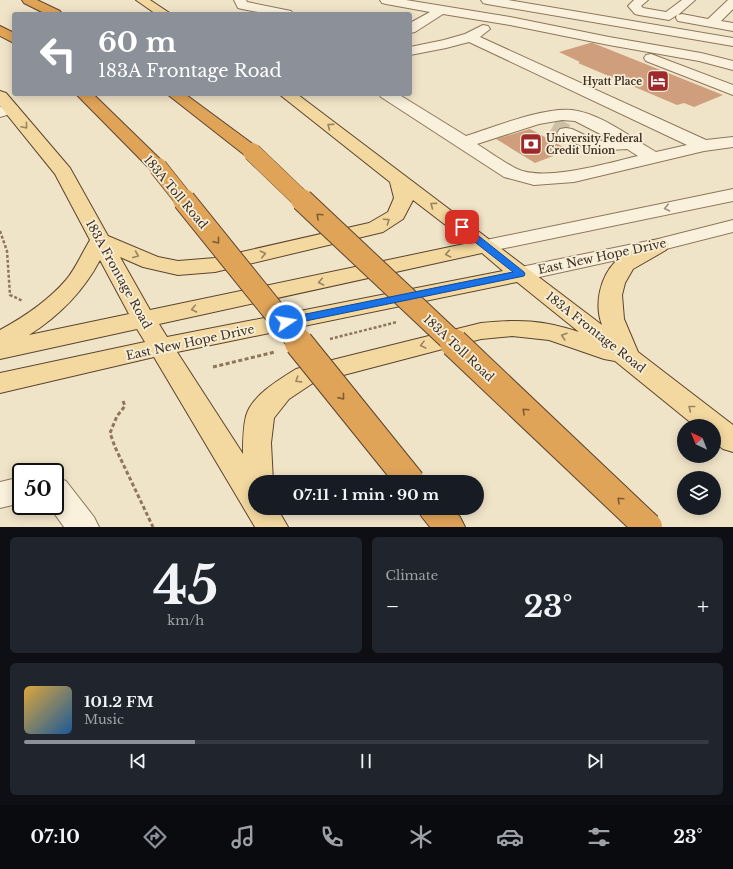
<!DOCTYPE html>
<meta charset="utf-8">
<style>
:root{--surface:#171b24;--page:#20242c;--text:#f1f3f6;--muted:#9ea1a6;--line:#363941;--accent:#8c9099}
body{margin:0;font-family:"Libre Baskerville",serif;background:var(--page);color:var(--text);height:100vh;display:flex;flex-direction:column;font-size:15px;white-space:nowrap}
*{box-sizing:border-box;margin:0}
p{font-size:13px;color:var(--muted)}
.icon{flex:none;width:22px;height:22px;fill:none;stroke:currentColor;stroke-width:2;stroke-linecap:round;stroke-linejoin:round}
.map{position:relative;height:527px;overflow:hidden}
.side{display:flex;flex-direction:column;gap:10px;padding:10px;background:#0d0f14;flex:1}
.side>*{flex:none}
.guide{position:absolute;left:12px;top:12px;width:400px;height:84px;border-radius:4px;box-shadow:0 2px 10px #0003;background:#8c9099;color:#fff;overflow:hidden}
.needle{width:26px;rotate:317deg}
.buttons{position:absolute;left:677px;top:419px;display:grid;gap:8px}
.buttons a{display:grid;place-items:center;width:44px;height:44px;border-radius:50%;background:var(--surface);box-shadow:0 2px 10px #0003;font-size:20px}
.speed{position:absolute;left:12px;top:463px;display:flex;gap:8px;font-size:20px;font-weight:700;text-align:center}
.speed>*{display:grid;place-content:center;width:52px;height:52px;border-radius:50%;background:var(--surface);box-shadow:0 2px 10px #0003;line-height:1}
.speed .limit{border:2px solid #111;border-radius:6px;background:#fff;color:#111}
.pin{position:absolute;display:grid;place-items:center;width:34px;height:34px;color:#fff;margin:-17px;border-radius:8px;box-shadow:0 2px 6px #0006}
.me{position:absolute;width:44px;margin:-22px;rotate:78deg;stroke-linejoin:round;filter:drop-shadow(0 0 3px #0008)}
.turn{display:flex;align-items:center;gap:14px;height:84px;padding:0 20px;font-size:18px}
.turn .icon{width:52px;height:52px;stroke-width:2.5}
.turn b{display:block;font-size:28px;line-height:34px}
.big{font-size:30px;font-weight:700;line-height:1.1}
.side .card{flex:1;display:flex;flex-direction:column;justify-content:center;gap:6px;min-width:0;padding:0 14px;border-radius:6px;background:var(--page)}
.side .dial{align-items:center;gap:0}
.dial b{font-size:52px;line-height:1}
.song{display:flex;align-items:center;gap:12px}
.cover{width:48px;height:48px;border-radius:6px;background:linear-gradient(135deg,hsl(40 70% 55%),hsl(210 70% 35%))}
.played{height:4px;border-radius:2px;background:linear-gradient(90deg,var(--accent) 25%,var(--line) 25%)}
.keys{display:flex;justify-content:space-around;direction:ltr}
.heat{display:flex;justify-content:space-between;align-items:center;font-size:22px;direction:ltr}
.side .tiles{flex:1;display:grid;gap:10px;grid-template-columns:1fr 1fr}
.card:last-child{grid-column:span 2}
.trip{position:absolute;left:248px;top:475px;width:236px;height:40px;border-radius:20px;background:var(--surface);box-shadow:0 2px 10px #0003;font-weight:700;line-height:40px;text-align:center}
.dock{display:flex;height:64px;justify-content:space-around;align-items:center;background:#090b0e;color:var(--muted)}
.dock .icon{width:28px;height:28px}
.dock .active{color:var(--accent)}
.dock b{font-size:18px;color:var(--text)}
.map>svg:first-child{display:block}
</style>
<div class="map">
<svg width="733" height="527" viewBox="0 0 733 527">
<rect width="100%" height="100%" fill="#f0e4c8"/>
<path fill="#cf9f7d" d="M590 43H593L723 95 694 107 684 103 677 105 578 63 580 62 559 52Z
M530 129 569 150 535 163 496 139Z"/>
<g fill="none" stroke-linecap="round" stroke-linejoin="round">
<path stroke="#ccc0a6" stroke-width="18" stroke-dasharray="18 8" stroke-linecap="butt" d="M553 126 566 133"/>
<g stroke="#8d765c" stroke-width="2">
<path id="minor" d="M234 0H246L247 2 291 11 293 14H268L242 9 238 8Z
M380 0H406L510 17 609 37 701 53 733 61V70L699 61 609 45 510 25 443 14 415 32 410 33V23L430 12 386 4 382 3Z
M481 0H508L733 38V46L487 4 483 3Z
M634 0H648L641 6 643 8 666 12 682 0H695L678 15 682 14 708 19 728 0H733V9L721 21 733 23V31L678 21 676 18 677 15 669 20 639 15 635 14 628 6Z
M483 25 488 26 490 29 480 37 706 140 733 137V147L704 151 574 182 534 185 504 177 381 97 379 94H398L466 136C494 127 543 107 572 110 602 114 630 137 656 152L687 145 469 42 446 48 410 55V47L444 40 465 34ZM562 120 575 121 612 140 597 141 572 129 566 128 560 129 557 133 560 137 594 151 627 149 638 156C608 163 545 182 517 169 503 162 490 152 477 144L539 124Z
M651 54 733 85V95L646 61 644 58 646 55Z
M11 104 17 106 19 109 17 112 0 117V107Z
M733 189V201L486 252 478 251 475 246 478 241 486 240Z
M733 220V232L658 251 521 281 513 279 510 274 513 269 521 267 658 239Z
M21 477V503L0 508V482Z
M55 477 66 481 94 517 99 527H64L49 506H55Z"/>
</g>
<g stroke="#5b4430" stroke-width="2">
<path id="major" d="M136 0H150L171 14H156Z
M0 91 6 93 70 168 108 236 158 257 178 261 215 258 369 223 388 212 394 198 390 182 279 94H297L602 325C594 304 600 277 616 261 621 256 630 252 637 248 647 243 654 238 666 240L669 245 666 250 633 269 625 283 622 295 624 319 638 352 733 425V452L723 449 714 442V426H695L615 361 604 359 549 340 512 336 481 339 313 383 289 399 274 418 271 443 273 482H255V508H277L288 527H255L154 357 0 393V373L145 342 137 329 0 359V330C24 317 48 301 66 280 76 268 82 253 90 240L55 174 0 106ZM413 200 469 243 150 310 120 257 143 267 178 275 215 272 383 232 403 219ZM482 253 503 271 167 337 159 324ZM100 260 129 314 29 335C59 316 83 292 100 260ZM517 282 579 332C543 320 519 319 481 323L296 369C280 379 251 396 246 416 243 428 243 442 243 454L177 352Z"/>
</g>
<g stroke="#5b4430" stroke-width="2">
<path id="highway" d="M22 0H37L60 11 62 14H46L24 3Z
M0 26 14 33V43L0 36Z
M76 94H93L164 163 167 167 164 171 158 173 152 171Z
M167 94H185L258 148 261 152 258 156 252 157 246 156Z
M417 508H452L460 517 465 527H430L422 517Z"/>
</g>
<path stroke="#8d765c" stroke-width="2.5" stroke-dasharray="3 2" stroke-linecap="butt" d="M0 231 7 251 10 295 23 301
M330 339 397 322"/>
<path stroke="#8d765c" stroke-width="3" stroke-dasharray="4 2.5" stroke-linecap="butt" d="M213 367 275 352
M123 401 125 406 117 416 110 433 115 447 153 527"/>
<use href="#minor" fill="#faf1dc" fill-rule="evenodd"/>
<use href="#major" fill="#f3d9a0" fill-rule="evenodd"/>
<use href="#highway" fill="#e0a458" fill-rule="evenodd"/>
<g stroke="#5b4430" stroke-width="19" stroke-linecap="butt">
<path id="highway-bridge-far2" d="M252 152 303 201
M158 167 185 201"/>
</g>
<g stroke="#5b4430" stroke-width="24" stroke-linecap="butt">
<path id="highway-bridge-far1" d="M184 200 300 344
M302 200 455 344"/>
</g>
<g stroke="#5b4430" stroke-width="30" stroke-linecap="butt">
<path id="highway-bridge" d="M299 343 411 482
M454 343 648 527"/>
</g>
<use href="#highway-bridge-far2" stroke="#e0a458" stroke-width="18"/>
<use href="#highway-bridge-far1" stroke="#e0a458" stroke-width="22"/>
<use href="#highway-bridge" stroke="#e0a458" stroke-width="28"/>
</g>
<defs><path id="oneway-chevron" d="M-2-3.5L2.5 0L-2 3.5" fill="none" stroke-width="1.6" stroke-linecap="round" stroke-linejoin="round"/></defs>
<g stroke="#988460">
<use href="#oneway-chevron" transform="translate(25 126) rotate(50)"/>
<use href="#oneway-chevron" transform="translate(330 126) rotate(-143)"/>
<use href="#oneway-chevron" transform="translate(433 205) rotate(-143)"/>
<use href="#oneway-chevron" transform="translate(387 221) rotate(-34)"/>
<use href="#oneway-chevron" transform="translate(263 254) rotate(-13)"/>
<use href="#oneway-chevron" transform="translate(448 254) rotate(168)"/>
<use href="#oneway-chevron" transform="translate(136 255) rotate(23)"/>
<use href="#oneway-chevron" transform="translate(321 282) rotate(168)"/>
<use href="#oneway-chevron" transform="translate(194 309) rotate(168)"/>
<use href="#oneway-chevron" transform="translate(564 336) rotate(-162)"/>
<use href="#oneway-chevron" transform="translate(423 345) rotate(166)"/>
<use href="#oneway-chevron" transform="translate(298 380) rotate(148)"/>
<use href="#oneway-chevron" transform="translate(691 408) rotate(-142)"/>
</g>
<use stroke="#9c907e" href="#oneway-chevron" transform="translate(667 208) rotate(168)"/>
<g stroke="#7e5d36">
<use href="#oneway-chevron" transform="translate(319 216) rotate(-137)"/>
<use href="#oneway-chevron" transform="translate(217 241) rotate(51)"/>
<use href="#oneway-chevron" transform="translate(342 397) rotate(51)"/>
<use href="#oneway-chevron" transform="translate(525 411) rotate(-137)"/>
<use href="#oneway-chevron" transform="translate(620 500) rotate(-137)"/>
</g>
<path fill="#1a73e8" stroke="#114b97" d="M458 225H465L524 272 525 274 524 276 286 325 281 322 286 318 513 272 458 229 457 227Z"/>
<defs>
<g id="hotel-square" transform="scale(1.15)"><rect x="-9" y="-9" width="18" height="18" rx="4" fill="#9e2a2b" stroke="#f7eed8"/><path d="M-6-4.5h1.5V1H6V5H4.5V3h-9V5H-6ZM-4 0a1.8 1.8 0 1 1 3.6 0ZM.5 0V-2.5h3Q6-2.5 6 0Z" fill="#fff"/></g>
<g id="bank-square" transform="scale(1.15)"><rect x="-9" y="-9" width="18" height="18" rx="4" fill="#9e2a2b" stroke="#f7eed8"/><path d="M-6-4H6V4H-6ZM0-2.3a2.3 2.3 0 1 0 0 4.6a2.3 2.3 0 1 0 0-4.6Z" fill="#fff"/></g>
</defs>
<g fill-rule="evenodd">
<use href="#hotel-square" x="658" y="81"/>
<use href="#bank-square" x="531" y="144"/>
</g>
<g text-anchor="middle" dominant-baseline="central" stroke-width="3.5" stroke-linejoin="round" paint-order="stroke">
<g font-size="10" font-weight="bold" fill="#3d2e20" stroke="#f7eed8" text-anchor="end">
<text x="642" y="81">Hyatt Place</text>
<text x="546" y="138" text-anchor="start">University Federal<tspan x="546" dy="12">Credit Union</tspan></text>
</g>
<g font-size="12" fill="#3d2e20" stroke="#f7eed8">
<text transform="translate(176 192) rotate(50)">183A Toll Road</text>
<text transform="translate(602 256) rotate(-12)">East New Hope Drive</text>
<text transform="translate(119 274) rotate(61)">183A Frontage Road</text>
<text transform="translate(596 332) rotate(38)">183A Frontage Road</text>
<text transform="translate(190 342) rotate(-12)">East New Hope Drive</text>
<text transform="translate(459 348) rotate(43)">183A Toll Road</text>
</g>
</g>
</svg>
<div class="buttons">
<a><svg class="needle" viewBox="-14 -14 28 28"><path d="M0-13l5 13h-10z" fill="#e53935"/><path d="M0 13l5-13h-10z" fill="#9ea1a6"/></svg></a>
<a><svg class="icon" aria-label="layers" viewBox="0 0 24 24"><path d="M12 4l9 5-9 5-9-5zM3 14l9 5 9-5"/></svg></a>
</div>
<div class="speed"><div class="limit">50</div></div>
<div class="pin" style="left:462px;top:227px;background:#d93025"><svg class="icon" aria-label="arrive" viewBox="0 0 24 24"><path d="M6 21V4h12l-3 4 3 4H6"/></svg></div>
<svg class="me" style="left:286px;top:322px" viewBox="-20 -20 40 40"><circle r="17" fill="#1a73e8" stroke="#fff" stroke-width="3"/><path d="M0-11L8 9 0 5-8 9z" fill="#fff"/></svg>
<div class="trip">07:11 · 1 min · 90 m</div>
<div class="guide">
<div class="turn"><svg class="icon" aria-label="left" viewBox="0 0 24 24"><path d="M17 20v-9H6M10 6l-5 5 5 5"/></svg><div><b>60 m</b>183A Frontage Road</div></div>
</div>
</div>
<section class="side">
<div class="tiles">
<div class="card dial"><b>45</b><p>km/h</p></div>
<div class="card"><p>Climate</p>
<div class="heat"><a>−</a><b class="big">23°</b><a>+</a></div>
</div>
<div class="card">
<div class="song"><i class="cover"></i><div><b>101.2 FM</b><p>Music</p></div></div>
<div class="played"></div>
<div class="keys"><svg class="icon" aria-label="previous" viewBox="0 0 24 24"><path d="M18 5L8 12l10 7zM5 5v14"/></svg><svg class="icon" aria-label="pause" viewBox="0 0 24 24"><path d="M8 5v14M16 5v14"/></svg><svg class="icon" aria-label="next" viewBox="0 0 24 24"><path d="M6 5l10 7-10 7zM19 5v14"/></svg></div>
</div>
</div>
</section>
<nav class="dock">
<b>07:10</b>
<svg class="icon active" aria-label="directions" viewBox="0 0 24 24"><path d="M12 3l9 9-9 9-9-9zM9 14v-3h6M13 9l2 2-2 2"/></svg>
<svg class="icon" aria-label="music" viewBox="0 0 24 24"><path d="M9 18V5l10-2v13"/><circle cx="6" cy="18" r="3"/><circle cx="16" cy="16" r="3"/></svg>
<svg class="icon" aria-label="phone" viewBox="0 0 24 24"><path d="M5 4h4l2 5-3 2q2 4 5 5l2-3 5 2v4C11 20 4 13 5 4z"/></svg>
<svg class="icon" aria-label="climate" viewBox="0 0 24 24"><path d="M12 3v18M4 7l16 10M4 17L20 7"/></svg>
<svg class="icon" aria-label="car" viewBox="0 0 24 24"><path d="M5 17H2v-5l4-1 3-4h7l3 4 3 1v5h-3M9 17h6M6 11h13"/><circle cx="7" cy="17" r="2"/><circle cx="17" cy="17" r="2"/></svg>
<svg class="icon" aria-label="filters" viewBox="0 0 24 24"><path d="M4 7h16M4 17h16"/><circle cx="9" cy="7" r="2"/><circle cx="15" cy="17" r="2"/></svg>
<b>23°</b>
</nav>
